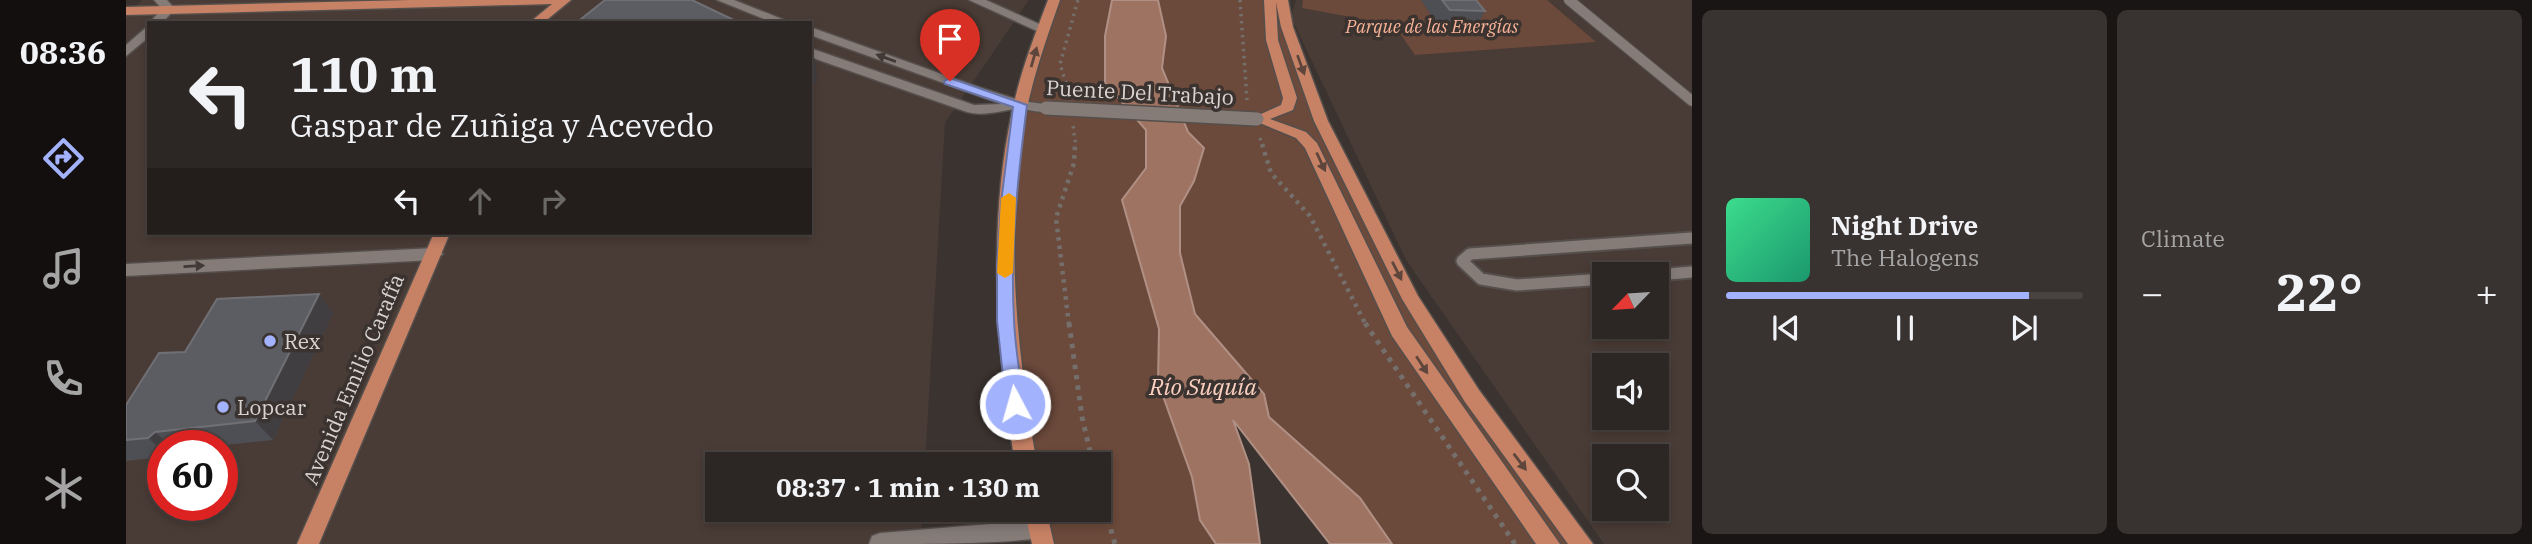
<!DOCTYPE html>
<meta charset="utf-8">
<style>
:root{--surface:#2c2624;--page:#383231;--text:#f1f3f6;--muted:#a6a5a6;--line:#484341;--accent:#a3b2fd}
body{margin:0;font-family:"IBM Plex Serif",serif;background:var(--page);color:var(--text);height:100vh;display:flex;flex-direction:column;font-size:26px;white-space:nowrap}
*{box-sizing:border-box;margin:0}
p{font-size:23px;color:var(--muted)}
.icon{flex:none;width:38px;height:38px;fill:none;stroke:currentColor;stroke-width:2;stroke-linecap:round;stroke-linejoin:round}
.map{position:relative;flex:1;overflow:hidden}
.sheet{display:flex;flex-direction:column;gap:10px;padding:10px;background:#181514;width:840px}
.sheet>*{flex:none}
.banner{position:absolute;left:21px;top:21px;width:665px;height:214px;border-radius:0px;box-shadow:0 4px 10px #0003,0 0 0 2px var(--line);background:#2c2624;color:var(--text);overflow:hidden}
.needle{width:46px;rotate:245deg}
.controls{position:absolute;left:1466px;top:262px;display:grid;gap:14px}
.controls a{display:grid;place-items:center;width:77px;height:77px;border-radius:0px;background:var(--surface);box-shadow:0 4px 10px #0003,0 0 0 2px var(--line);font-size:35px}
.speed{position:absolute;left:21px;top:430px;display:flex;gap:14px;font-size:35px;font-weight:700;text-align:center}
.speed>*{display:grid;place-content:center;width:91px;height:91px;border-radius:50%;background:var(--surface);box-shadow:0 4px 10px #0003,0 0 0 2px var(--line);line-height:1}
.speed .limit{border:10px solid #d22;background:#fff;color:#111}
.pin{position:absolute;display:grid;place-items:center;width:60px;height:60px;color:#fff;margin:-72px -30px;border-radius:50% 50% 50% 0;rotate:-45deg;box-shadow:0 0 7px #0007}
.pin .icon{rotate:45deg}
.me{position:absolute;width:77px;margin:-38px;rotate:354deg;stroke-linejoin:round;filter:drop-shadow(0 0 5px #0008)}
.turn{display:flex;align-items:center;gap:24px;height:147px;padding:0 28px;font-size:32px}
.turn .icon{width:91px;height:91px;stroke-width:2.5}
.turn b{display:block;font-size:49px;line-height:60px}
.lanes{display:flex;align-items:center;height:66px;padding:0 28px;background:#0003;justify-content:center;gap:35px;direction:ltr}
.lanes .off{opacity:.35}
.big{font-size:52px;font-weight:700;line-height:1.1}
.sheet .tile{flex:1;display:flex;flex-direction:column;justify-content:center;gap:10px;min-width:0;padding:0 24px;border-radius:10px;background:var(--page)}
.song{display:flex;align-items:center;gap:21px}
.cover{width:84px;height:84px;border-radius:10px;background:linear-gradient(135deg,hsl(150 70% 55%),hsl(160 70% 35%))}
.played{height:7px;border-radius:4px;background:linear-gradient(90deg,var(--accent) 85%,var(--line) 85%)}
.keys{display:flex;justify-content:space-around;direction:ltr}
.heat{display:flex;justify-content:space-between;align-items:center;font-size:38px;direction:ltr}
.sheet .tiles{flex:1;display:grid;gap:10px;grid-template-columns:repeat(2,1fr)}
.trip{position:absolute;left:579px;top:452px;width:406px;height:70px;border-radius:0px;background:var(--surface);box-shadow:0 4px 10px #0003,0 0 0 2px var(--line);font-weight:700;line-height:70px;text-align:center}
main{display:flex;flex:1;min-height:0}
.menu{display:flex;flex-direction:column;width:126px;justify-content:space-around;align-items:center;background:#120f0e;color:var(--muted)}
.menu .icon{width:49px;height:49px}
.menu .selected{color:var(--accent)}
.menu b{font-size:32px;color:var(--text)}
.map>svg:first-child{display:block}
</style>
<main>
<nav class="menu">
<b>08:36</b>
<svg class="icon selected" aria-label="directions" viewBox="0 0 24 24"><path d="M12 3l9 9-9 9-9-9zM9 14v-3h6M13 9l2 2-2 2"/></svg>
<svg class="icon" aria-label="music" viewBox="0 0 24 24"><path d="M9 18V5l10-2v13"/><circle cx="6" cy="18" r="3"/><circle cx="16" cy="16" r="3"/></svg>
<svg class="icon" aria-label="phone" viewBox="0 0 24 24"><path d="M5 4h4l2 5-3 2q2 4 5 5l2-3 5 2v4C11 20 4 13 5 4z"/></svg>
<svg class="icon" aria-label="climate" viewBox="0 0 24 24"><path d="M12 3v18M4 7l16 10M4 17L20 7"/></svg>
</nav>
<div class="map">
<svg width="1566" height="544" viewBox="0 0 1566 544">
<rect width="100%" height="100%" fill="#3b3330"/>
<path fill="#493b35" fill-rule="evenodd" d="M16 0H903L819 123 799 464H592V509H797L795 544H0V16ZM23 23H684V233H23ZM37 446H96V506H37Z
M1170 0H1566V544H1478L1280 260 1165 17ZM1479 275H1531V327H1479ZM1479 366H1531V418H1479ZM1479 457H1531V509H1479Z"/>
<path fill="#6b493b" d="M928 0H986L979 36V83L1020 130V168L996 200 1033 329 1032 382 1066 477 1074 520 1090 544H917L909 509H973V464H900L879 321 894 105Z
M1032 0H1156L1195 121 1285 299 1456 544H1266L1234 498 1143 417 1138 394 1069 314 1054 253V206L1068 181 1078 148 1062 132 1036 68 1040 36Z
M1177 0H1421L1470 42 1289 55 1268 25 1176 8Z"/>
<path fill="#9f7362" stroke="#b09084" stroke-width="2" d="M986 0H1032L1040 36 1036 68 1062 132 1078 148 1068 181 1054 206V253L1069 314 1138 394 1143 417 1234 498 1266 544H1204L1107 420 1123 464 1134 544H1090L1074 520 1066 477 1032 382 1033 329 996 200 1020 168V130L979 83V36Z"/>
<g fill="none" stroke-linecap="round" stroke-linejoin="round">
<g stroke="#554f4c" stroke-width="12">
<path id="service-far1" d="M1443 0 1566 101"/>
</g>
<g stroke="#554f4c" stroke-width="15">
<path id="service" d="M1531 275 1566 272
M1479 279 1391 285 1355 279 1336 261 1344 254 1566 238"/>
</g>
<g stroke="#554f4c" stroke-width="3">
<path id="minor" d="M28 0H41L49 9 36 23H23L36 9Z
M843 0H860L922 28 911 31Z
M23 25V37L0 56V45Z
M308 248 317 254 308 260 0 276V264Z
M913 520 921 523 924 530 921 537C883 544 787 544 743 544L746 536 754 533Z"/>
</g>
<g stroke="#554f4c" stroke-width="3">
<path id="tertiary" d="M591 0H608L666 23H648Z
M684 27 852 87 896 101 925 105 927 108C918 116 905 109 893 109 874 110 860 117 841 112L684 57V48L848 105 876 104 684 35Z"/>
</g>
<g stroke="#554f4c" stroke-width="3">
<path id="primary" d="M284 0H445L417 23H403L426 4 0 15V7Z
M922 0H934C921 37 908 74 900 113 878 229 890 348 911 464H889C871 347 861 228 886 112 894 73 908 37 922 0Z
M1138 0H1162L1167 27 1202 121 1292 296 1353 390 1467 544H1442L1339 402 1276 299 1188 121 1155 27 1150 2 1152 40 1171 98 1167 110 1144 119 1180 132 1191 143 1281 327 1434 544H1410L1266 336 1179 148 1170 138 1124 119 1155 105 1157 98 1140 40Z
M308 233H324L193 544H171Z
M898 509H920L928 544H906Z"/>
</g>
<path stroke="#756f6c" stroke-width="3.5" stroke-dasharray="2.5 4.5" stroke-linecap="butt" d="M1114 0 1121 100
M942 90 934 64 952 0
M947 126 950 146
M1134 138 1137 146"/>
<path stroke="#756f6c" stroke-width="4.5" stroke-dasharray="3.5 5" stroke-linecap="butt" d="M1136 144 1145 173 1184 216 1240 325
M943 325 930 218 948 163 949 144"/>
<path stroke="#756f6c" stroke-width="5" stroke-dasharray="4.5 6" stroke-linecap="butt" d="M943 323 956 417 967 464
M1239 323 1389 544
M973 489 989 544"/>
<use href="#service-far1" stroke="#857c78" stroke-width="10"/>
<use href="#service" stroke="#857c78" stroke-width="11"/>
<use href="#minor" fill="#857c78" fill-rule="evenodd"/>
<use href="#tertiary" fill="#857c78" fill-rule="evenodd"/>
<use href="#primary" fill="#c78165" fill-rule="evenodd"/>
<g stroke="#554f4c" stroke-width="16" stroke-linecap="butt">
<path id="tertiary-bridge" d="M920 108 1131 119"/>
</g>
<use href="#tertiary-bridge" stroke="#857c78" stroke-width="13"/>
</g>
<path fill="#4e4f55" d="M1295 0H1350L1359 11 1349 30 1314 29Z
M193 294 207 313 147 440 89 446H37V457L0 461V405L59 352Z"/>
<path fill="#403e41" d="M689 58 691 81 684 86V61Z
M193 294 207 313 147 440 129 421Z
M29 432 45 446H37V451L22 438Z"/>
<path fill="#5c5d63" stroke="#707074" stroke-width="2" d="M479 0H566L614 23H450Z
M1316 0H1350L1359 11 1324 10Z
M193 294 129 421 29 432 22 438 0 440V405L33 353 59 352 91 299Z"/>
<defs><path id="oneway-solid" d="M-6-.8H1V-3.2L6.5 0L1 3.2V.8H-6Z" transform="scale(1.75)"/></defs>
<g fill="#5e463d">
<use href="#oneway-solid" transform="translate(908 57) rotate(-74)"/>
<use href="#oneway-solid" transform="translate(1175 65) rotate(70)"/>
<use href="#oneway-solid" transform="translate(1195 162) rotate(65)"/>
<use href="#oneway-solid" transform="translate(1271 271) rotate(63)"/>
<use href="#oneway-solid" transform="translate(1296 365) rotate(57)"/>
<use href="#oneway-solid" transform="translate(1394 462) rotate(53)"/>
</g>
<g fill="#423a37">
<use href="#oneway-solid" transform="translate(760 58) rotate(-160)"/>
<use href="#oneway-solid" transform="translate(68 266) rotate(-3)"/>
</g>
<path fill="#a3b2fd" stroke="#6a74a4" stroke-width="2" d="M824 78 901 105C892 176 884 247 888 319 889 347 894 376 898 404L889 412 880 404 871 321V265L875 203 887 107 819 84 818 81Z"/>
<path fill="#f59e0b" d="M883 193 890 198 887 273 879 278 871 273 875 198Z"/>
<g fill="#a3b2fd" stroke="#3b3330" stroke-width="2.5">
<circle cx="144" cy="341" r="7"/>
<circle cx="97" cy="407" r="7"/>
</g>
<g text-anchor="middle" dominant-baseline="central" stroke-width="7" stroke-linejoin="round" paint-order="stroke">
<g font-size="18" font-style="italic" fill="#f8b297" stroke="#3b3330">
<text x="1306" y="26">Parque de las Energías</text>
</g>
<g font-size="21" fill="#d9d4d2" stroke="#3b3330">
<text transform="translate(1014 92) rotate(3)">Puente Del Trabajo</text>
<text transform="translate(227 379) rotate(-67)">Avenida Emilio Caraffa</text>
</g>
<g font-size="21" fill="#d9d4d2" stroke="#3b3330" text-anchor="start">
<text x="158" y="341">Rex</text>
<text x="111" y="407">Lopcar</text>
</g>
<g font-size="23" font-style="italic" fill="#fdd1c0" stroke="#3b3330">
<text x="1077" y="386">Río Suquía</text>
</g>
</g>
</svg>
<div class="controls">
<a><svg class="needle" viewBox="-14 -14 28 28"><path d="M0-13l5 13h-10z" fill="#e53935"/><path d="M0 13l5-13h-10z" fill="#a6a5a6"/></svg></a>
<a><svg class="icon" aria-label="sound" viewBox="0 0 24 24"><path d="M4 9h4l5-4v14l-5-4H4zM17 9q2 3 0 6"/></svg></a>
<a><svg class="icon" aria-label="search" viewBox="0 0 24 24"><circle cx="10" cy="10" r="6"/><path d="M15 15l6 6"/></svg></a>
</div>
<div class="speed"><div class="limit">60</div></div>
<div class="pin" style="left:824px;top:81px;background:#d93025"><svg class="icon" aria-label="arrive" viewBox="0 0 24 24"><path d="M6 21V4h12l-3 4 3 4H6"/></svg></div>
<svg class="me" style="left:889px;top:404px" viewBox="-20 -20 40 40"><circle r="17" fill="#a3b2fd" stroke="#fff" stroke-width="3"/><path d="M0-11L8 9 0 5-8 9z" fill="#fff"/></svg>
<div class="trip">08:37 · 1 min · 130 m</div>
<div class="banner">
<div class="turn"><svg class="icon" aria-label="left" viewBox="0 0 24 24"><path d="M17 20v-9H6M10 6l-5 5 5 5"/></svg><div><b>110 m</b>Gaspar de Zuñiga y Acevedo</div></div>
<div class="lanes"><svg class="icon" aria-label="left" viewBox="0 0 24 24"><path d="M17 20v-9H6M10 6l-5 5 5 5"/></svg><svg class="icon off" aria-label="ahead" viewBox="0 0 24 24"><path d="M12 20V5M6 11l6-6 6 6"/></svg><svg class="icon off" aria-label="right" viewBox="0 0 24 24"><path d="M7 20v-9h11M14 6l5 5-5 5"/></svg></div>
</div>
</div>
<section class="sheet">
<div class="tiles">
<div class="tile">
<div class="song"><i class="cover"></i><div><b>Night Drive</b><p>The Halogens</p></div></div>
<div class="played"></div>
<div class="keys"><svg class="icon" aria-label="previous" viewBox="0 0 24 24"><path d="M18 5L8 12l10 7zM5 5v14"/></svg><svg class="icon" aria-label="pause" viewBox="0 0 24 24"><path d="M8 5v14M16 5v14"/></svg><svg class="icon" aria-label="next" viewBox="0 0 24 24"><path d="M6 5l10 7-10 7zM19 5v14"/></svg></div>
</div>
<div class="tile"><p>Climate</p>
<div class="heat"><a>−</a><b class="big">22°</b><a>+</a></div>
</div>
</div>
</section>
</main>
